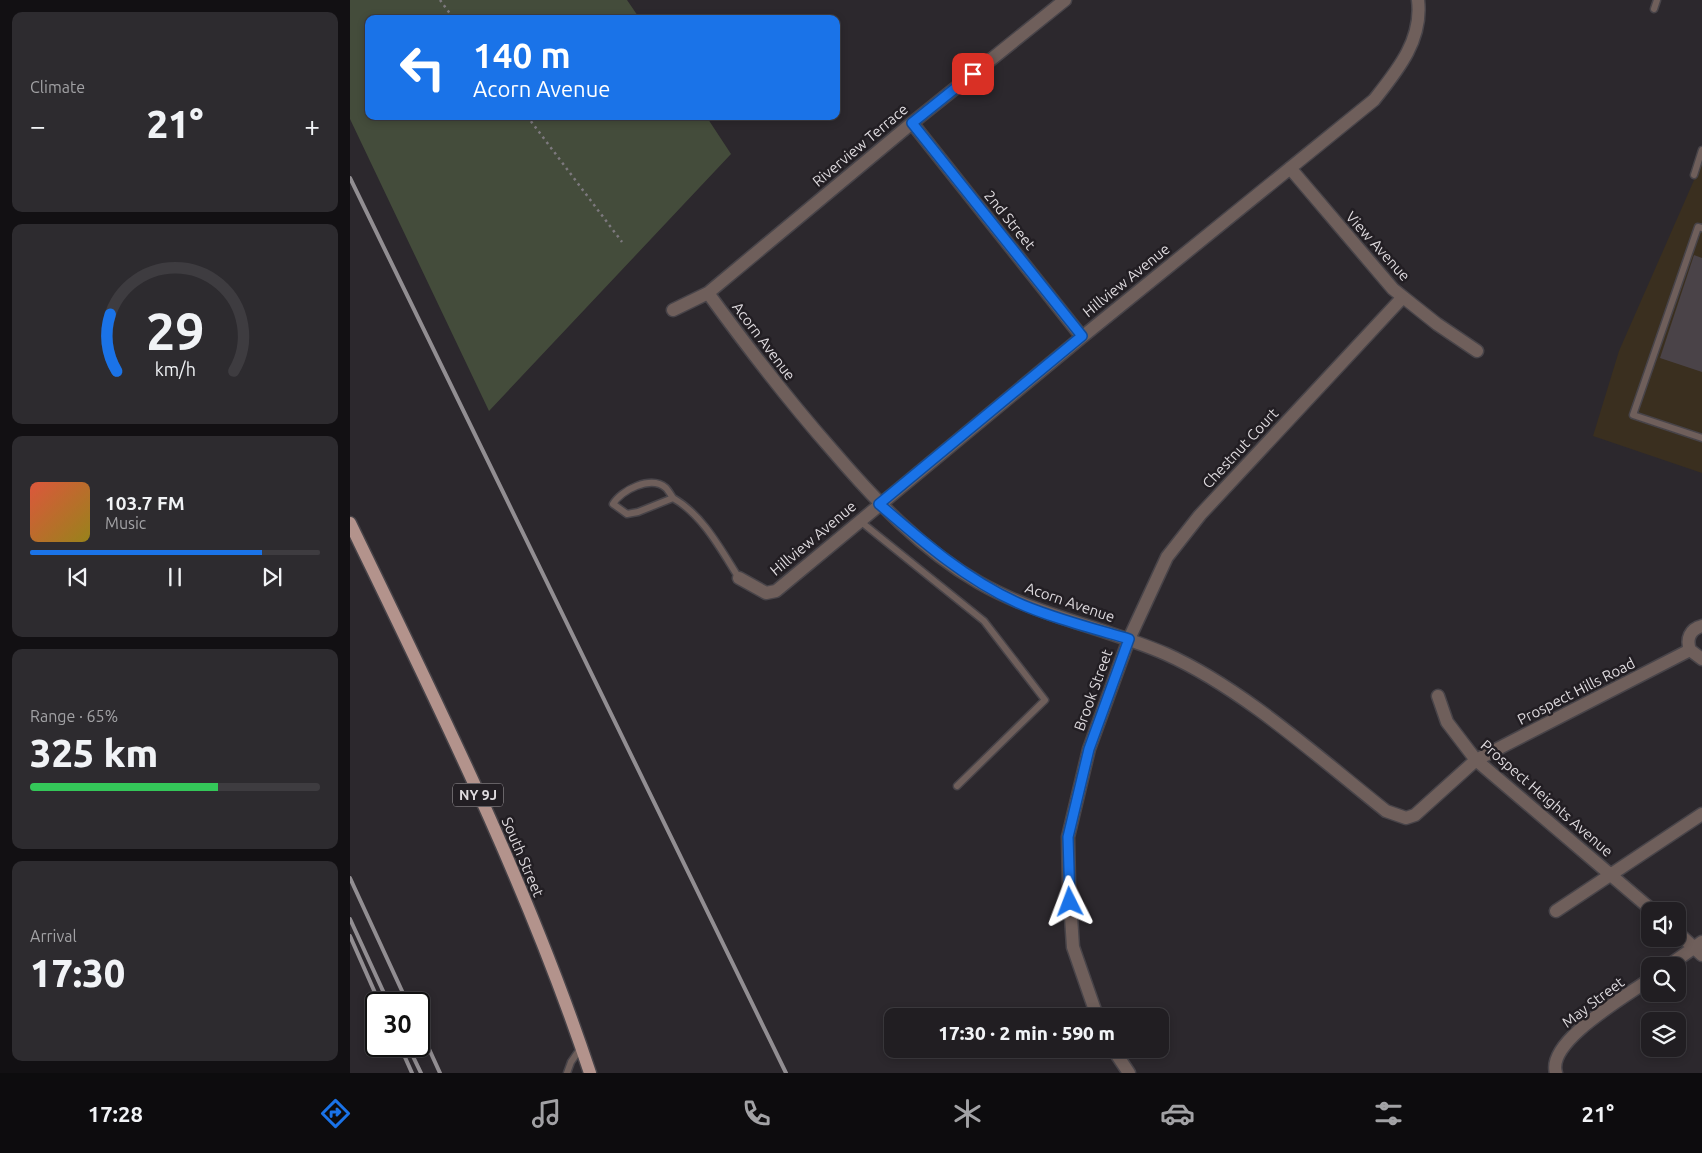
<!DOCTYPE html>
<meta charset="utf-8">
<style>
:root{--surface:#211e22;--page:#2d2b2f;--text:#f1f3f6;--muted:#a2a2a5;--line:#3e3c40;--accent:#1a73e8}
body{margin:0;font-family:Ubuntu,sans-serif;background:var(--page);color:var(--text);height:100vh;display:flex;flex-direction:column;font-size:19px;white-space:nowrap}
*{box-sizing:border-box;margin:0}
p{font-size:16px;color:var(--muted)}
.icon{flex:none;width:28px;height:28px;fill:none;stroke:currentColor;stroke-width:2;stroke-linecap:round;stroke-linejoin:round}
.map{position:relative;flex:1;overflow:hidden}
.drawer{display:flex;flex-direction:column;gap:12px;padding:12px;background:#121013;width:350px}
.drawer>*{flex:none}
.guide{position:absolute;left:15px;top:15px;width:475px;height:105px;border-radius:10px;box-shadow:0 2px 8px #0003,0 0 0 1px var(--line);background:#1a73e8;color:#fff;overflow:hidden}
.controls{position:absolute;left:1291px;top:902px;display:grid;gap:10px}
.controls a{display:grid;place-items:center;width:45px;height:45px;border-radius:10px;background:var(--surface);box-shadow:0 2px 8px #0003,0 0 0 1px var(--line);font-size:25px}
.speed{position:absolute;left:15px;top:992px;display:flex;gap:10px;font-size:25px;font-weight:700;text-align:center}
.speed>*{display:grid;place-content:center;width:65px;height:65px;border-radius:50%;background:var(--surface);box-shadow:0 2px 8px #0003,0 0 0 1px var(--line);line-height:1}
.speed .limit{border:2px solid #111;border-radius:8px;background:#fff;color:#111}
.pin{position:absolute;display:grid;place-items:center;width:42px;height:42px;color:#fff;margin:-21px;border-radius:10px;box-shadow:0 2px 8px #0006}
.me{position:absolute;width:55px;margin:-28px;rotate:357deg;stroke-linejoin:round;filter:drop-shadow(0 0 4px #0008)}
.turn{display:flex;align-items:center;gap:18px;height:105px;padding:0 25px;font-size:22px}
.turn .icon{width:65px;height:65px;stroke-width:2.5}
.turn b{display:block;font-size:35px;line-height:42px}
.big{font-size:38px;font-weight:800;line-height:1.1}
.drawer .widget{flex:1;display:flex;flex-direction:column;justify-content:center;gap:8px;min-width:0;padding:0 18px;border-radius:10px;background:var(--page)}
.drawer .dial{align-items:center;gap:0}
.dial svg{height:130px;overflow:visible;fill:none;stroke:var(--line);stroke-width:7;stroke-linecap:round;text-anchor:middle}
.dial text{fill:var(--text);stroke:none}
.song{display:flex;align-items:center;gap:15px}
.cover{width:60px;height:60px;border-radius:8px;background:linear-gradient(135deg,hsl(10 70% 55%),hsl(50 70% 35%))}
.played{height:5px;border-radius:2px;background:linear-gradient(90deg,var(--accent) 80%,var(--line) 80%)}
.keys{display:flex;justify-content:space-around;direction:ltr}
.heat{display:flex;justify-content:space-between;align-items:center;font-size:28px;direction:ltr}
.charge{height:8px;border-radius:4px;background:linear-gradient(90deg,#34c759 65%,var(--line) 0)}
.trip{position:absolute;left:534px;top:1008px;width:285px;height:50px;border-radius:10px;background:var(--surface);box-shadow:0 2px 8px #0003,0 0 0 1px var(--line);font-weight:800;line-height:50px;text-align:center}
.tabs{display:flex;height:80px;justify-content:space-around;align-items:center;background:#0d0c0e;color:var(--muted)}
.tabs .icon{width:35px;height:35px}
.tabs .active{color:var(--accent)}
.tabs b{font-size:22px;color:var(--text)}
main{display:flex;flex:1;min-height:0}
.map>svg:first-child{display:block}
</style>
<main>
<section class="drawer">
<div class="widget"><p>Climate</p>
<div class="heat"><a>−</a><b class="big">21°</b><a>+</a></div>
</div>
<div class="widget dial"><svg viewBox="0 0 100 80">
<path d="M14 69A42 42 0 1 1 86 69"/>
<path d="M14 69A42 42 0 0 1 10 34" stroke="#1a73e8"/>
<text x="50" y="56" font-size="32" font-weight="700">29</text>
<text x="50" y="72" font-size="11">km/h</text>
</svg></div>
<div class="widget">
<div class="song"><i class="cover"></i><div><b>103.7 FM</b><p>Music</p></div></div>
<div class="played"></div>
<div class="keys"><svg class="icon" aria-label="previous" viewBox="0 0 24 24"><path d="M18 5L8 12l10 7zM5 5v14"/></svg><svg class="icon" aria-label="pause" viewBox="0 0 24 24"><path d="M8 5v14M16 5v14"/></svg><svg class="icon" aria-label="next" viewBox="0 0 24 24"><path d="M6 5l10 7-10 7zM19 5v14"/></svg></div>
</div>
<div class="widget"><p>Range · 65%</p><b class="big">325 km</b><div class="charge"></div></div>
<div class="widget"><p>Arrival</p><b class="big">17:30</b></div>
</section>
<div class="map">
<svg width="1352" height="1073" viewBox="0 0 1352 1073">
<rect width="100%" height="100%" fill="#2c282d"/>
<path fill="#3a2f1f" d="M1352 162V473L1243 436 1269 351Z"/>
<path fill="#444c3b" d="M0 0H277L290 19H19V116H356L381 154 139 411 0 119Z"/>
<path fill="#4a4348" d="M1344 255 1352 258V372L1310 358Z"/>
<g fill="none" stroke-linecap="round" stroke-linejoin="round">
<g stroke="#484449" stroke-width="9">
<path id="service" d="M1304 9 1307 0
M1344 175 1352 150
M1352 228 1348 227 1283 415 1352 438
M323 498C321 495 318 490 316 488 301 475 271 490 263 504L277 514 288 512 323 498C353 515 371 550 389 578
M510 521 634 621 695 700 607 786
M217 1073 221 1062 230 1049"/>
</g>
<g stroke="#484449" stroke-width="15">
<path id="minor" d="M562 123 732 337
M940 168 1043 289 1087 324 1127 351
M358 293C398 348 438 400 483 451 525 500 571 549 628 582 687 616 754 627 816 654 894 689 969 758 1036 811L1056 818 1065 815 1126 760 1340 650
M323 310 358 293 562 123 715 0
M389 578 416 593 426 591 732 337 1024 100C1047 71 1073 40 1068 0
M1352 626C1340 629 1336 639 1340 650L1352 659
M1088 696 1097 722 1126 760 1303 911
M1206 911 1352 814
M1328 933 1352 955
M1318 966 1352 942
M747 1016 723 947 719 886 718 837 739 749 779 639 817 557 850 515 1053 297
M763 1049 779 1073
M1206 1073C1196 1041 1277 996 1300 979"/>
</g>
<g stroke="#484449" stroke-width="15">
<path id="primary" d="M0 523C87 703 177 883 240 1073"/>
</g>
<path stroke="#7d797e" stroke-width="2.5" stroke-dasharray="2.5 4" stroke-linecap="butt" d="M90 0 104 19
M177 116 272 242"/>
<use href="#service" stroke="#6f5f5b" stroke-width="6"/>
<use href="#minor" stroke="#6f5f5b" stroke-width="12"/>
<use href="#primary" stroke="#b3938c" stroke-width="12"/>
<path stroke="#928e92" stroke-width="4" d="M0 178 436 1073
M0 878 58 1004
M0 919 39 1004
M0 936 30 1004
M69 1027 90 1073
M50 1046 62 1073
M58 1046 71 1073"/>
</g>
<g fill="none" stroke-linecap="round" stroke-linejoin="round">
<g stroke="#114b97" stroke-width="12">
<path id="route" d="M623 74 562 123 732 336 529 504C572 541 614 578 666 602 698 617 745 629 779 639L739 749 718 837 720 902"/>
</g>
<use href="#route" stroke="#1a73e8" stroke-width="9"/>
</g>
<g text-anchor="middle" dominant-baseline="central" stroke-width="5" stroke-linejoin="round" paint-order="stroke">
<rect fill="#221e23" stroke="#a6a2a6" stroke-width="1" x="103" y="783.5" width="50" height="23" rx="4"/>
<g font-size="14" font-weight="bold" fill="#dedade">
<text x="128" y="795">NY 9J</text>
</g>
<g font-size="15" fill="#dedade" stroke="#221e23">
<text transform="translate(510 145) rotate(-40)">Riverview Terrace</text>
<text transform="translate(660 220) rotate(51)">2nd Street</text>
<text transform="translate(1028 246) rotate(48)">View Avenue</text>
<text transform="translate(776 280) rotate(-39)">Hillview Avenue</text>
<text transform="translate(414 341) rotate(53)">Acorn Avenue</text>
<text transform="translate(890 448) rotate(-47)">Chestnut Court</text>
<text transform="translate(463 538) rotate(-40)">Hillview Avenue</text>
<text transform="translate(720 602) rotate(19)">Acorn Avenue</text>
<text transform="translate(743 690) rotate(-70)">Brook Street</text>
<text transform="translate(1226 691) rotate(-27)">Prospect Hills Road</text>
<text transform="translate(1197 798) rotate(41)">Prospect Heights Avenue</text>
<text transform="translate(173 857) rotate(67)">South Street</text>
<text transform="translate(1243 1002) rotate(-37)">May Street</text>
</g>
</g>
</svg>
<div class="controls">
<a><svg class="icon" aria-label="sound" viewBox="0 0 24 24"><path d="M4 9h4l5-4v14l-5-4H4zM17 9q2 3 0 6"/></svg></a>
<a><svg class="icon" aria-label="search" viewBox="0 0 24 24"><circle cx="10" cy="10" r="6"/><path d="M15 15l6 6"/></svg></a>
<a><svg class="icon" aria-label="layers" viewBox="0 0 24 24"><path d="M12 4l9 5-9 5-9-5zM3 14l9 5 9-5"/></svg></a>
</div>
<div class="speed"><div class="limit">30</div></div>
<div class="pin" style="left:623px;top:74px;background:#d93025"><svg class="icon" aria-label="arrive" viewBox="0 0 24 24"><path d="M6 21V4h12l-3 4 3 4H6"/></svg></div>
<svg class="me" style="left:720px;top:902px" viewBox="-20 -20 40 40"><path d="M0-17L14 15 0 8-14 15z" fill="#1a73e8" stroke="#fff" stroke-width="4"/></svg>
<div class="trip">17:30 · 2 min · 590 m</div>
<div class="guide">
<div class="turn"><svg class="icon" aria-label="left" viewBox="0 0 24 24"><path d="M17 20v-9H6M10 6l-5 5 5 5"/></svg><div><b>140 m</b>Acorn Avenue</div></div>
</div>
</div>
</main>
<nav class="tabs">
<b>17:28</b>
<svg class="icon active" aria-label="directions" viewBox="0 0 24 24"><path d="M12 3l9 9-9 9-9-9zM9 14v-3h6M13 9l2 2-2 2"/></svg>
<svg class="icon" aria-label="music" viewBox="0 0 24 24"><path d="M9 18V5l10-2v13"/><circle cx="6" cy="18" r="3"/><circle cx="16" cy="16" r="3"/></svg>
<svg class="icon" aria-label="phone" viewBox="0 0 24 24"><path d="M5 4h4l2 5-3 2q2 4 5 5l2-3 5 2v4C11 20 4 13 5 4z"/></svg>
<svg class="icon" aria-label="climate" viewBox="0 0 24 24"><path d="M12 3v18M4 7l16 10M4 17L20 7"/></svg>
<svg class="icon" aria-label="car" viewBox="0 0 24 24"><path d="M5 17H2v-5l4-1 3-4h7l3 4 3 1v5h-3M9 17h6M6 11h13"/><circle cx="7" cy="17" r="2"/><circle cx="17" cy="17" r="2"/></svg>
<svg class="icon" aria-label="filters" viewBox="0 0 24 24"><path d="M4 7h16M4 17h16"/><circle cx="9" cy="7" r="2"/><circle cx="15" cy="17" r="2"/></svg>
<b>21°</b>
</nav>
